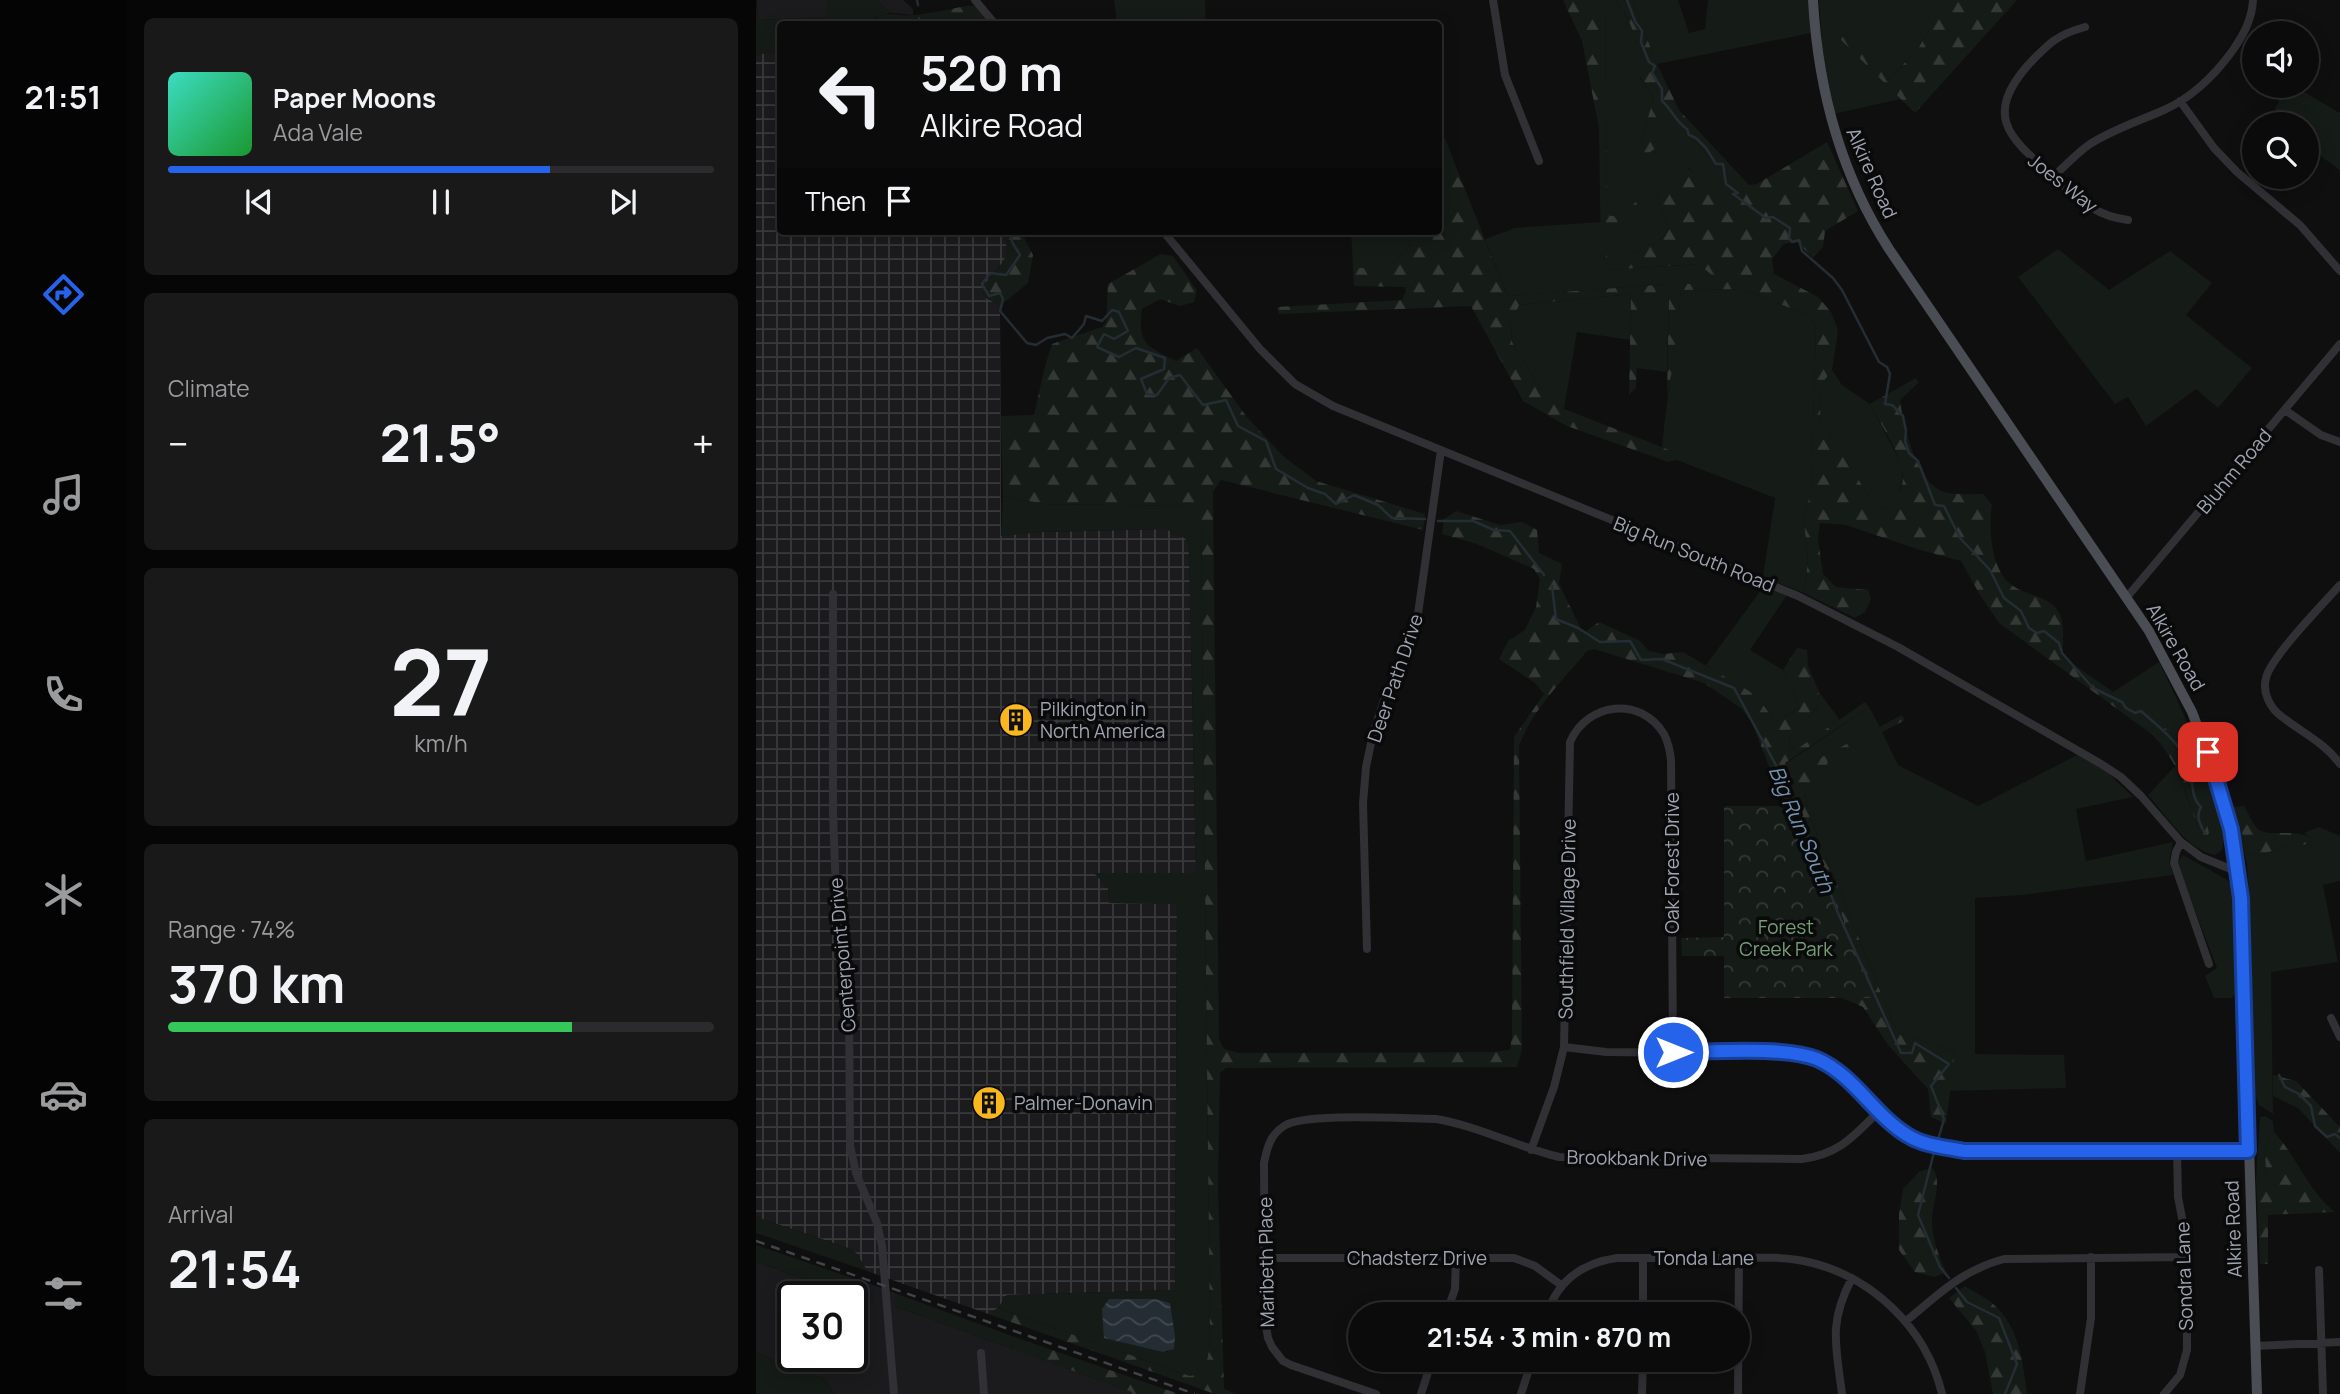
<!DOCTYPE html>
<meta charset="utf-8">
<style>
:root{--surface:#0b0b0c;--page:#19191a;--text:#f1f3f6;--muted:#9a9b9d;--line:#2b2b2d;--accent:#2563eb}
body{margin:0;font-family:Manrope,sans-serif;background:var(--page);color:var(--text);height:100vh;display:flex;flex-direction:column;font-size:26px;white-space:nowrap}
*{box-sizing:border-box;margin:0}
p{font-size:23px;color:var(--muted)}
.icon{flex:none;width:38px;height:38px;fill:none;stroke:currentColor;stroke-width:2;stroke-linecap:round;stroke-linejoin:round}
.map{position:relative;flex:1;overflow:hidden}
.drawer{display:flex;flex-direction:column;gap:18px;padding:18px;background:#060607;width:630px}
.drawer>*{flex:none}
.banner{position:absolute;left:21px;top:21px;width:665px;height:214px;border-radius:7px;box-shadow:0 4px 18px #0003,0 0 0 2px var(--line);background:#0b0b0c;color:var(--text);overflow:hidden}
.fabs{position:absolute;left:1486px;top:21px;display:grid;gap:14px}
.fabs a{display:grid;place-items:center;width:77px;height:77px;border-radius:50%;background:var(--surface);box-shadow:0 4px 18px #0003,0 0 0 2px var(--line);font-size:35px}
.speed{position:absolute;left:21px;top:1281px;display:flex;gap:14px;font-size:35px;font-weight:700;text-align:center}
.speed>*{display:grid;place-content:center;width:91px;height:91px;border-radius:50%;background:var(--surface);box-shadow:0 4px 18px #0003,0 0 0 2px var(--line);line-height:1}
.speed .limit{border:4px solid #111;border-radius:10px;background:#fff;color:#111}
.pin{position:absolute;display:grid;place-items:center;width:60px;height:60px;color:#fff;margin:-30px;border-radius:14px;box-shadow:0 4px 10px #0006}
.me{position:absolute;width:77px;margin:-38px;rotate:90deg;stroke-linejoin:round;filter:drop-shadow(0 0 5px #0008)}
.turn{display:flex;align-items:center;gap:24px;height:147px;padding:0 28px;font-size:32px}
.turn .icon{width:91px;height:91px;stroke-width:2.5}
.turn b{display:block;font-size:49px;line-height:60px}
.then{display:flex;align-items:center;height:66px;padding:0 28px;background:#0003;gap:14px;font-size:26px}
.big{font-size:52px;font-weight:700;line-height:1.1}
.drawer .tile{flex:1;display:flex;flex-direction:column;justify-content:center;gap:10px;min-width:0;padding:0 24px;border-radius:10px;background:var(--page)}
.drawer .dial{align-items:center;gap:0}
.dial b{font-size:91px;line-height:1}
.song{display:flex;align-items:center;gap:21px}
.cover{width:84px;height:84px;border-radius:10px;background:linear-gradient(135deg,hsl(170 70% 55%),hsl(130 70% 35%))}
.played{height:7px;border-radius:4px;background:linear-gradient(90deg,var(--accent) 70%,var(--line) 70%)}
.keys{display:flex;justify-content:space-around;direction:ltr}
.heat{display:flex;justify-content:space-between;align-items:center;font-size:38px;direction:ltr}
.charge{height:10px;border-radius:5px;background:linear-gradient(90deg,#34c759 74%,var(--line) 0)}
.trip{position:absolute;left:592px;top:1302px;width:402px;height:70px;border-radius:35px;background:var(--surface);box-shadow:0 4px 18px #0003,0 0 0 2px var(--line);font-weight:700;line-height:70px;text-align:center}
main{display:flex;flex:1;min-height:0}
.dock{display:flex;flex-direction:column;width:126px;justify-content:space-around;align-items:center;background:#040405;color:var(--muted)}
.dock .icon{width:49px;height:49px}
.dock .current{color:var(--accent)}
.dock b{font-size:32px;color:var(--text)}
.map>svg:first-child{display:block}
</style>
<main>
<nav class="dock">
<b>21:51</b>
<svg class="icon current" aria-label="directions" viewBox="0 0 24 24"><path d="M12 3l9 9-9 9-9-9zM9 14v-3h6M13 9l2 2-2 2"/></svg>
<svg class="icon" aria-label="music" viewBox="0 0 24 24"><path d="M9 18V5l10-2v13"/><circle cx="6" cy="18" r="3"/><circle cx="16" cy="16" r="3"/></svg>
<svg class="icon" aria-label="phone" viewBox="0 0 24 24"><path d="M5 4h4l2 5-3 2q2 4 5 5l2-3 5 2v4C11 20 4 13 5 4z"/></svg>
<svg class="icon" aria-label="climate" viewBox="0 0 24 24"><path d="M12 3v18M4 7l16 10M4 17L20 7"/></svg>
<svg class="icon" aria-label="car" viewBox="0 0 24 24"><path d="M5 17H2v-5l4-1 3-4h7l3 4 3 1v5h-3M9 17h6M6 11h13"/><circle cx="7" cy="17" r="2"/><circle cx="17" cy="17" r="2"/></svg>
<svg class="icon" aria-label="filters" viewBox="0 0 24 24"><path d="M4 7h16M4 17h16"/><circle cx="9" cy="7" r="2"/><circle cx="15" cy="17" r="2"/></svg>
</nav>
<section class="drawer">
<div class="tile">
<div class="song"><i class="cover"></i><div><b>Paper Moons</b><p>Ada Vale</p></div></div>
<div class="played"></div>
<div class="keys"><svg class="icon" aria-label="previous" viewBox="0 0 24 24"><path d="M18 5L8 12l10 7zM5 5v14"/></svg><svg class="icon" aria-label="pause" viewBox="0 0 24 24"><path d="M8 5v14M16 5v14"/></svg><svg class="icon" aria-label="next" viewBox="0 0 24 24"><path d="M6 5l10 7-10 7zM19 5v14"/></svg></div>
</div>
<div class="tile"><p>Climate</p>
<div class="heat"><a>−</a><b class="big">21.5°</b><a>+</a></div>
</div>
<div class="tile dial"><b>27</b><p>km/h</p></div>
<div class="tile"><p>Range · 74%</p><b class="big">370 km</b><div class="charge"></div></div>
<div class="tile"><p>Arrival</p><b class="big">21:54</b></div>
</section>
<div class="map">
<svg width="1584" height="1394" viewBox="0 0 1584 1394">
<defs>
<pattern id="industrial-grid" width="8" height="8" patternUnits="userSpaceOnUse" patternTransform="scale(1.75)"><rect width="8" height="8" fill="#1b1b1d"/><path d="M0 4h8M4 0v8" fill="none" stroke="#39393b"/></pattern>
<pattern id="forest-firs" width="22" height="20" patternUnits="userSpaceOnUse" patternTransform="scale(1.75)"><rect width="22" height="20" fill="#151b16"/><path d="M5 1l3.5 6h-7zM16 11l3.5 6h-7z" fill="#343936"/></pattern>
<pattern id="park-crowns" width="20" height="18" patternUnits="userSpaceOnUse" patternTransform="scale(1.75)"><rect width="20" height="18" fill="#151b16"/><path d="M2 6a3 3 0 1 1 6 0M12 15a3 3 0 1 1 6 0" fill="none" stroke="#343936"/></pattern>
<pattern id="water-waves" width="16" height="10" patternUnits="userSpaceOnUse" patternTransform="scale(1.75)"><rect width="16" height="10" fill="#252d34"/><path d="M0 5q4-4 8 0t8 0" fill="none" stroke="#41484f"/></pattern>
</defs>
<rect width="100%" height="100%" fill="#0f0f10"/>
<path fill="#1b1b1d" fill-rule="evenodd" d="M1 0H72L70 17 2 20Z
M119 0H147L157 9V15L135 13Z
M0 1262 117 1303V1285L139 1293V1306L376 1392V1394H78L69 1379 0 1353ZM37 1297H96V1356H37Z"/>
<path fill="url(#industrial-grid)" d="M24 50V231H244L251 241 250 258 227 287V296L244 306 245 535 288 532 410 529 429 538 433 546 440 874 339 873 352 888 353 903 421 904 419 1290 251 1295 242 1308 237 1311 238 1316 111 1271 101 1254 92 1248 0 1217V55Z"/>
<path fill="#151b16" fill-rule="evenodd" d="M0 0 2 20 69 17 72 0H119L135 13 119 17 112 24H24V50L0 55Z
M358 0H449L450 24H361Z
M849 0H860L873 21 890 67 884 78 898 98 882 149 909 117H917L978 184 982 192 980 197 965 206 957 199 933 168 900 193 913 228 906 239 855 264 852 270 942 264 962 279 963 284H914L751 296 729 239 759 228 845 222V258L851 259V228C868 227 890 227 888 204L880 201C872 213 865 219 851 216Z
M876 0H922L933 33 949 29 952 0H1053L1055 33 901 64Z
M1063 0H1190L1163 47 1134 79 1084 32 1082 37 1145 99 1077 114 1067 58Z
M210 6H220L235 24H185V22L211 16Z
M1529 86H1538L1584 113V170L1551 146 1550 124H1518L1514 121Z
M595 231H656L652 247 631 268H597Z
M1302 249 1353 290 1414 251 1456 283 1430 315 1496 368 1462 408 1440 389 1390 426 1372 397 1359 404 1262 277Z
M986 289 1054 316 1060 329 1055 490 1048 521 1052 560 1048 593 1007 577 1019 498 921 460 920 453 906 447C911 394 920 343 925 290Z
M913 292 911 372 880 368 883 295Z
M875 294 874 340 821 332 808 409 789 395 756 342 755 325 763 305Z
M1076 370 1086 385 1114 404 1146 465 1147 480 1141 496 1131 509 1121 508 1064 421 1065 385Z
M247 496 288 504 442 506 445 512 454 1339C452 1356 453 1371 434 1376L242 1308 251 1295 419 1290 421 904 353 903 352 888 338 873H440L433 546 429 538 410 529 288 532 245 536ZM353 1299H400L414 1303 419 1336 412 1352 349 1338Z
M1008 586 1031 595 994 650 1027 670 1044 707 1020 722 1004 701 950 665Z
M1403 662C1421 698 1477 815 1466 850L1459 855C1431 850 1410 815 1392 795L1420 765 1443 831 1436 763 1357 692Z
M1063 692 1084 720 1044 747 1035 749 1033 738 1060 709Z
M1113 707 1124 727 1041 770 1032 772 1029 764Z
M1126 732 1142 765 1222 806 1321 755 1351 772 1377 797 1320 809 1330 861 1417 842 1413 861 1417 875 1267 895 1219 898V1054L1308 1055 1310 1088 1193 1091 1199 1051 1145 1035 1137 1023 1051 810 1049 790 1068 773 1071 761Z
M1478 807 1492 853 1500 857 1526 847 1554 844 1555 839 1548 833 1563 827 1584 836V881L1567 885 1582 962 1515 972 1517 1114 1503 1105 1499 1095 1494 905 1491 864Z
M1427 855 1470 879 1478 888 1479 994 1476 998H1458L1449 976 1461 968 1425 874 1422 862Z
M1509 1116 1517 1121 1518 1132C1506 1143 1510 1161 1510 1177L1500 1178 1504 1117Z
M0 1217 92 1248 101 1254 111 1271 0 1233Z
M0 1245 117 1285V1303L0 1262Z
M139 1293 256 1336 254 1348 139 1306Z
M0 1353 69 1379 78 1394H0Z"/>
<path fill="url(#forest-firs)" d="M807 0H849L851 215C865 219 872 212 880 201L888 204C890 228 868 227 851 228V260L848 262 845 258 843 128 826 41Z
M860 0H876L901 64 923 110 993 185 1001 184 1071 142 1102 211 1069 231 1067 247 1057 258 1040 241 1028 244 1016 259 1018 274 1062 297 1075 312 1082 330 1076 370 1065 385 1064 421 1121 508 1131 509C1137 501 1145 492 1147 480 1150 461 1123 422 1114 404L1160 378 1162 383 1144 400C1147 425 1161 484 1188 492 1199 495 1215 494 1227 494L1236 505C1232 528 1235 572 1257 586 1272 596 1300 597 1305 618 1309 630 1306 645 1307 657L1420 736 1436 763 1453 833 1450 837 1443 831C1430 795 1423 759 1394 733L1243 623 1224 595 1205 561 1161 549 1090 525 1064 523 1062 539 1067 574 1080 587 1112 590 1115 599 1109 612 1099 618 1048 593 1052 560 1048 521 1055 489 1060 329 1054 316 986 289 925 290 918 361 911 395 913 293 883 295 880 388 873 395 875 294 763 305 755 325 756 342 789 395 808 409 921 453V460L912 462 811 426 767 401 715 306 523 314 521 307 646 300 650 292 649 287 598 286 597 268H631L652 247 656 231H682L683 123 751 296 914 284H962L961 279 942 264 851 270 855 264 906 239 913 228 900 193 903 184 926 165C942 172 950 194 964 205L980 197 982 192 978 184 917 117H909L900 148 887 157 882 149 898 98 884 77 890 67 873 21Z
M1190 0H1261L1159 113 1081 36 1084 31 1134 79 1163 47Z
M210 6 212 16 185 22V24H112C126 8 141 17 159 15 176 13 193 9 210 6Z
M244 231H265L277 255 272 283 244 306 227 296V286C242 268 261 255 244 231Z
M405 254 417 256 441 291 438 302 424 306 404 299 386 309C381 344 391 346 420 361L441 348 490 416 527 456 560 481 669 514 667 530 465 480 457 492 463 1039 468 1049 483 1053 739 1052 754 1050 756 1036 758 737 788 694 779 683 743 659 752 641 769 630 780 607 784 579 778 569 721 544 686 534 688 519 700 511 744 525 766 522 781 530 783 553 806 564 803 584 827 633 843 622 884 641 893 651 908 654 927 652 993 691 1004 701 1020 722 1044 707 1027 670 1041 648 1051 650 1052 666 1063 692 1060 709 1033 738 1035 749 1044 747 1109 702 1113 707 1029 763 1032 772 1041 770 1146 715 1149 720 1072 761 1069 773 1049 790 1051 810 1137 1023 1145 1035 1199 1051 1190 1124 1175 1117 1172 1089 1132 1045 1107 1007 1086 998 1029 806 995 721 985 708 948 683 838 649 831 651C807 680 776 710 763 746L766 1050 761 1067 470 1068 464 1073 462 1186 468 1389 481 1394H459L238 1316 237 1311 242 1308 434 1376C453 1371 452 1356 454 1339L445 512 441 506 288 504 247 496 245 416 278 415 289 366 296 344 346 327 350 322 352 284Z
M1488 806C1492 812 1495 821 1500 827 1511 840 1540 826 1555 839L1554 844 1526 847 1500 857 1492 853 1478 807Z
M1517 1075 1540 1081 1584 1127V1153L1542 1108 1517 1096Z
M1518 1132C1541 1157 1552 1191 1579 1212L1512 1215V1264H1504L1500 1178 1510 1176C1510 1161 1506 1143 1518 1132Z
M1177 1168C1187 1184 1175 1205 1176 1223 1177 1242 1183 1256 1190 1272L1179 1277 1159 1272 1143 1250V1214L1147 1189 1164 1171Z
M1209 1286C1218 1292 1229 1297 1237 1304 1263 1326 1267 1362 1271 1394H1237L1229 1352 1221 1332 1193 1298Z
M256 1336 423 1394H376V1392L254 1348Z"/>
<path fill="url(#park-crowns)" d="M968 806H1041L1120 998H968V956H926L925 938 968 937Z"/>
<path fill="url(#water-waves)" d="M353 1299H400L414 1303 419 1336 418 1349 407 1352 348 1338 346 1309Z"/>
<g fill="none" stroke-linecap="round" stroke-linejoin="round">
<path stroke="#252d34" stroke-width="2.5" d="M161 0 162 5
M871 0 879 21 886 31 885 42 893 62 899 66 896 73 906 89V101C917 110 919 122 931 129L933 135 940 138 950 148 960 164H967L970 184 982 193 977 194 1010 218 1017 217 1034 228 1033 238 1036 242 1043 240 1046 251 1077 278 1086 290 1123 362 1131 367 1134 374 1129 404 1136 405 1147 416 1150 431 1149 441 1153 453 1162 461 1179 505 1188 506 1204 538 1234 570 1248 598 1265 611 1273 628 1281 633 1288 631 1303 643 1306 653 1337 688 1366 702 1370 708 1379 713 1385 711C1401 725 1421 741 1431 760 1439 774 1432 795 1445 807 1439 817 1445 825 1449 834
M163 18 164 24
M254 231 256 242 264 255 250 275 234 273 226 284 233 296 244 293 247 299 244 311 271 343 280 345 291 338 309 334 316 338 328 324 330 316 346 321 356 310 363 312 372 331 358 339 348 334 341 347 363 357 380 348 409 358 408 369 385 379 391 394 401 395 413 378 424 375 447 405 470 400 482 426 510 441 520 469 552 488 569 494 580 504 598 495 622 505 636 518 669 519
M682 521H717L738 530 754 531 788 575
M796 586 800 619 822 628 844 642 874 641 885 660 906 659 978 688 1034 791 1082 913 1145 1053H1156L1159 1043 1193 1064 1175 1086 1188 1119 1182 1140
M1523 1075 1529 1087 1543 1094 1555 1106 1559 1126 1571 1137 1579 1134 1584 1138
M1178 1152 1162 1215 1184 1267 1193 1278
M1200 1288 1211 1302 1243 1318 1261 1364 1249 1394"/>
<path stroke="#303035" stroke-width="8" d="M219 0 239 24
M737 0 749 75 783 161
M1329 27C1300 35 1292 44 1272 65 1225 119 1257 140 1299 178 1323 199 1339 216 1372 220
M1424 101 1458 148 1481 172 1544 225 1584 271
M1298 176C1309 166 1321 153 1334 144 1358 129 1383 121 1408 110 1437 97 1459 75 1477 50 1488 34 1496 19 1497 0
M407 231 504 349 539 384 577 406 1042 596 1142 647 1345 764 1365 777 1385 796 1425 842 1445 857 1482 872
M1529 410 1565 435 1584 442
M1584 585C1568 603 1514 658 1510 678 1506 692 1514 708 1525 716 1546 733 1568 742 1584 764
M77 594V813L81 918 84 955 93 1002 94 1145 100 1173 121 1223 126 1246 138 1394
M1371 597 1584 344
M1425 842 1420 852 1418 863 1453 964
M611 949 607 803 610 767 617 734 628 700 649 657 662 614 685 450
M1575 1018 1584 1037
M808 1047 850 1052 1044 1054 1075 1066 1151 1135 1168 1144 1208 1151H1492
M775 1150 798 1087 808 1047 814 742C831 703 884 695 908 734 912 742 914 751 915 760L917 1052
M509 1258H758L779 1266 805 1285
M887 1258V1314
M1563 1270 1567 1394
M690 1314 699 1289 700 1257
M791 1314C802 1280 826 1263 861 1258 898 1258 936 1258 973 1258 998 1258 1024 1256 1048 1261 1115 1275 1170 1327 1186 1394
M1150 1321C1182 1295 1206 1270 1248 1259L1431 1257
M1499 1346 1584 1342
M225 1353 228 1394
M620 1394 535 1365 527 1361 516 1347 512 1338 509 1320 508 1163C511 1148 514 1135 528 1126 549 1112 650 1119 680 1119 722 1126 762 1147 803 1157L1046 1159C1083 1154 1097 1137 1123 1111
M665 1394 676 1360
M765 1394 776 1360
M886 1394 887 1360
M982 1394 983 1258
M1086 1394C1080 1346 1072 1323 1096 1278
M1324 1394 1335 1318V1257
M1408 1394 1424 1375 1431 1350V1244L1422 1197 1421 1151"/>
<path stroke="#4b4d54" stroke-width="10" d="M1057 0C1062 90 1084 173 1133 249L1393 631 1436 712 1458 770 1475 829 1485 898 1501 1394"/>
<path stroke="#43444a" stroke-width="2.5" stroke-dasharray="9 7" stroke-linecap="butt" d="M0 1241 439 1394"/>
</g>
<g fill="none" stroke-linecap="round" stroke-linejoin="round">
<g stroke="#184099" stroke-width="18">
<path id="route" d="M917 1052C954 1052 1029 1046 1061 1059 1098 1075 1118 1115 1151 1135 1168 1146 1189 1147 1208 1151H1492L1485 898 1475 829 1452 752"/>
</g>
<use href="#route" stroke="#2563eb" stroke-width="12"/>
</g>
<defs>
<g id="building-disc" transform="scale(1.75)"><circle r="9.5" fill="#f9b91e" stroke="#0a0a0b"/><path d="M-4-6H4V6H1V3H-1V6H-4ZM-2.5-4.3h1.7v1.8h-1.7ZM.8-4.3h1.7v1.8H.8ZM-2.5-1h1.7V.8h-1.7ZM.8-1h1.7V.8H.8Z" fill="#111"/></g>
</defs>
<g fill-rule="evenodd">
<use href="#building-disc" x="260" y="720"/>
<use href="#building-disc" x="233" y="1103"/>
</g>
<g text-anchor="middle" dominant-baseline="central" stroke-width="7" stroke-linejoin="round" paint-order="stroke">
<g font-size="19" fill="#9fa4b2" stroke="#0a0a0b">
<text transform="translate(1116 173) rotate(66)">Alkire Road</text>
<text transform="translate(1307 183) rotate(38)">Joes Way</text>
<text transform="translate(1478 471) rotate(-50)">Bluhm Road</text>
<text transform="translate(938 554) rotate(22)">Big Run South Road</text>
<text transform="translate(1420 647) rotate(60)">Alkire Road</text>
<text transform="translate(639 678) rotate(-71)">Deer Path Drive</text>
<text transform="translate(916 863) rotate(-90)">Oak Forest Drive</text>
<text transform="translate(811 919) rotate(-89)">Southfield Village Drive</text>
<text transform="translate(86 955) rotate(-95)">Centerpoint Drive</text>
<text transform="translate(881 1158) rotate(1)">Brookbank Drive</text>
<text transform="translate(1477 1229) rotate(-92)">Alkire Road</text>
<text x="661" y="1258">Chadsterz Drive</text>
<text x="948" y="1258">Tonda Lane</text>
<text transform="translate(510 1262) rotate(-91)">Maribeth Place</text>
<text transform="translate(1428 1276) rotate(-92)">Sondra Lane</text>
</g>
<g font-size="19" fill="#9fa4b2" stroke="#0a0a0b" text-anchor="start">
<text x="284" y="709">Pilkington in<tspan x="284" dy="22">North America</tspan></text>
<text x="258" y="1103">Palmer-Donavin</text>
</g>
<g font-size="19" fill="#759e79" stroke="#0a0a0b">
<text x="1030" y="927">Forest<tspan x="1030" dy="22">Creek Park</tspan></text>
</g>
<g font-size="21" font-style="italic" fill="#7391b0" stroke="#0a0a0b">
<text transform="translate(1046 829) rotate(67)">Big Run South</text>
</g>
</g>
</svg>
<div class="fabs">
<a><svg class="icon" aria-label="sound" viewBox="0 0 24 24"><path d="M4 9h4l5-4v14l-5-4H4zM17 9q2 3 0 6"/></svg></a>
<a><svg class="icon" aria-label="search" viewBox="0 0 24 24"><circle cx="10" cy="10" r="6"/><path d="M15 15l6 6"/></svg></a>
</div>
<div class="speed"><div class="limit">30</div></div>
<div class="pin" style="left:1452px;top:752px;background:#d93025"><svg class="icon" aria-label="arrive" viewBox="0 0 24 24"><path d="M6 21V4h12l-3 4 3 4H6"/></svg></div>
<svg class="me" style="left:917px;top:1052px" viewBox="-20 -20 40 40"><circle r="17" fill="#2563eb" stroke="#fff" stroke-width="3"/><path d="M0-11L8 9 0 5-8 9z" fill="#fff"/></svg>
<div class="trip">21:54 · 3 min · 870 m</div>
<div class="banner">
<div class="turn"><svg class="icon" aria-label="left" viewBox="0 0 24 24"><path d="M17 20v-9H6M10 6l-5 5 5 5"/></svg><div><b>520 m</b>Alkire Road</div></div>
<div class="then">Then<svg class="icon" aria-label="arrive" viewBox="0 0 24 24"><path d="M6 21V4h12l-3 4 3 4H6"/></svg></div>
</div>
</div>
</main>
